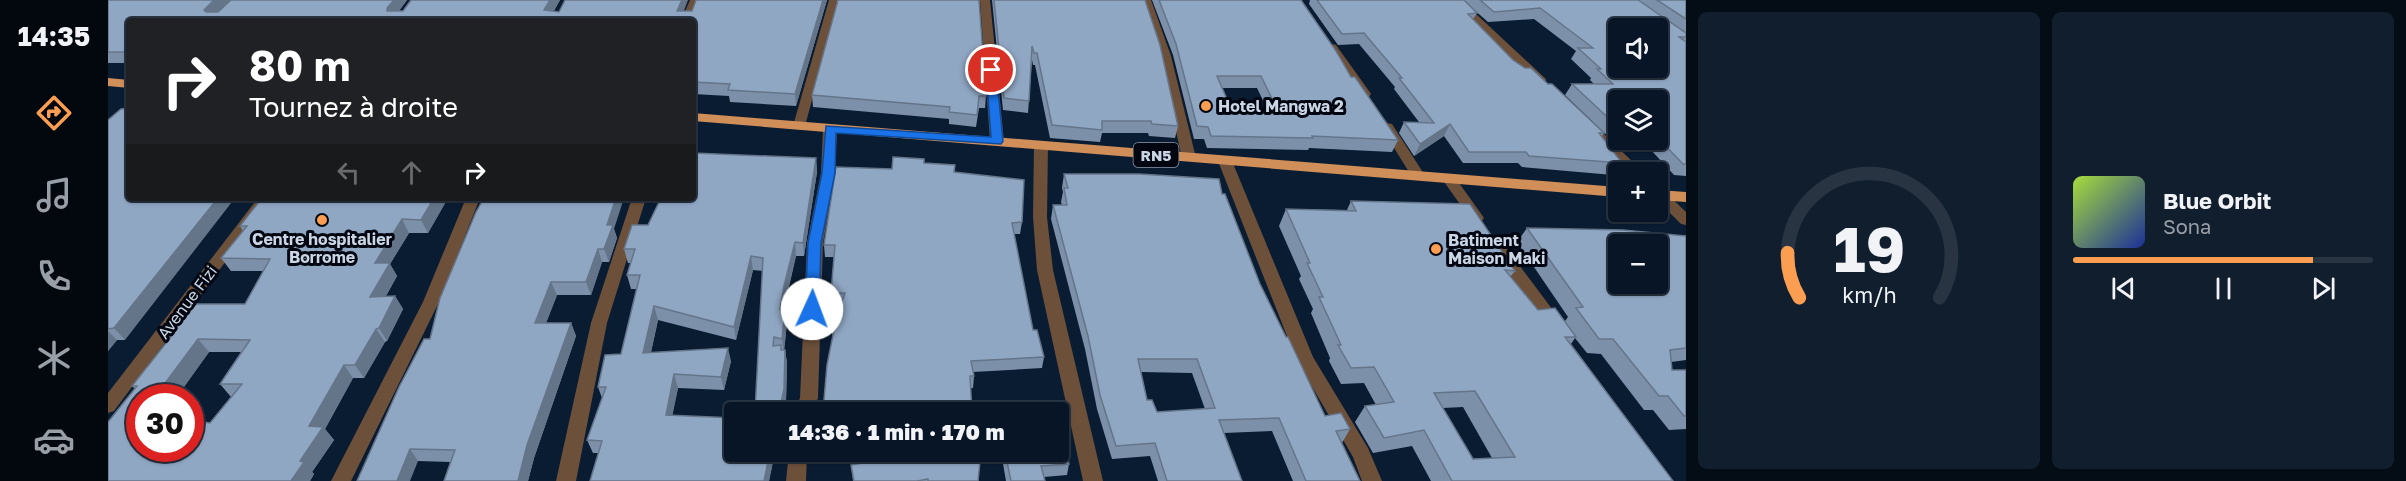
<!DOCTYPE html>
<html lang="fr">
<meta charset="utf-8">
<style>
:root{--surface:#081526;--page:#111e2e;--text:#f1f3f6;--muted:#989fa7;--line:#293443;--accent:#fb9e51}
body{margin:0;font-family:"Golos Text",sans-serif;background:var(--page);color:var(--text);height:100vh;display:flex;flex-direction:column;font-size:22px;white-space:nowrap}
*{box-sizing:border-box;margin:0}
p{font-size:20px;color:var(--muted)}
.icon{flex:none;width:33px;height:33px;fill:none;stroke:currentColor;stroke-width:2;stroke-linecap:round;stroke-linejoin:round}
.map{position:relative;flex:1;overflow:hidden}
.drawer{display:flex;flex-direction:column;gap:12px;padding:12px;background:#040c15;width:720px}
.drawer>*{flex:none}
.guide{position:absolute;left:18px;top:18px;width:570px;height:183px;border-radius:6px;box-shadow:0 2px 4px #0004,0 0 0 2px var(--line);background:#202124;color:#fff;overflow:hidden}
.fabs{position:absolute;left:1500px;top:18px;display:grid;gap:12px}
.fabs a{display:grid;place-items:center;width:60px;height:60px;border-radius:6px;background:var(--surface);box-shadow:0 2px 4px #0004,0 0 0 2px var(--line);font-size:30px}
.speed{position:absolute;left:18px;top:384px;display:flex;gap:12px;font-size:30px;font-weight:700;text-align:center}
.speed>*{display:grid;place-content:center;width:78px;height:78px;border-radius:50%;background:var(--surface);box-shadow:0 2px 4px #0004,0 0 0 2px var(--line);line-height:1}
.speed .limit{border:9px solid #d22;background:#fff;color:#111}
.pin{position:absolute;display:grid;place-items:center;width:51px;height:51px;color:#fff;margin:-26px;border:3px solid #fff;border-radius:50%;box-shadow:0 2px 6px #0007}
.me{position:absolute;width:66px;margin:-33px;rotate:2deg;stroke-linejoin:round;filter:drop-shadow(0 0 4px #0008)}
.turn{display:flex;align-items:center;gap:21px;height:126px;padding:0 24px;font-size:27px}
.turn .icon{width:78px;height:78px;stroke-width:2.5}
.turn b{display:block;font-size:42px;line-height:51px}
.lanes{display:flex;align-items:center;height:57px;padding:0 24px;background:#0003;justify-content:center;gap:30px;direction:ltr}
.lanes .off{opacity:.35}
.drawer .tile{flex:1;display:flex;flex-direction:column;justify-content:center;gap:9px;min-width:0;padding:0 21px;border-radius:9px;background:var(--page)}
.drawer .dial{align-items:center;gap:0}
.dial svg{height:156px;overflow:visible;fill:none;stroke:var(--line);stroke-width:7;stroke-linecap:round;text-anchor:middle}
.dial text{fill:var(--text);stroke:none}
.song{display:flex;align-items:center;gap:18px}
.cover{width:72px;height:72px;border-radius:9px;background:linear-gradient(135deg,hsl(80 70% 55%),hsl(230 70% 35%))}
.played{height:6px;border-radius:3px;background:linear-gradient(90deg,var(--accent) 80%,var(--line) 80%)}
.keys{display:flex;justify-content:space-around;direction:ltr}
.drawer .tiles{flex:1;display:grid;gap:12px;grid-template-columns:repeat(2,1fr)}
.trip{position:absolute;left:616px;top:402px;width:345px;height:60px;border-radius:6px;background:var(--surface);box-shadow:0 2px 4px #0004,0 0 0 2px var(--line);font-weight:800;line-height:60px;text-align:center}
main{display:flex;flex:1;min-height:0}
.tabs{display:flex;flex-direction:column;width:108px;justify-content:space-around;align-items:center;background:#03080f;color:var(--muted)}
.tabs .icon{width:42px;height:42px}
.tabs .active{color:var(--accent)}
.tabs b{font-size:27px;color:var(--text)}
.map>svg:first-child{display:block}
</style>
<main>
<nav class="tabs">
<b>14:35</b>
<svg class="icon active" aria-label="directions" viewBox="0 0 24 24"><path d="M12 3l9 9-9 9-9-9zM9 14v-3h6M13 9l2 2-2 2"/></svg>
<svg class="icon" aria-label="music" viewBox="0 0 24 24"><path d="M9 18V5l10-2v13"/><circle cx="6" cy="18" r="3"/><circle cx="16" cy="16" r="3"/></svg>
<svg class="icon" aria-label="phone" viewBox="0 0 24 24"><path d="M5 4h4l2 5-3 2q2 4 5 5l2-3 5 2v4C11 20 4 13 5 4z"/></svg>
<svg class="icon" aria-label="climate" viewBox="0 0 24 24"><path d="M12 3v18M4 7l16 10M4 17L20 7"/></svg>
<svg class="icon" aria-label="car" viewBox="0 0 24 24"><path d="M5 17H2v-5l4-1 3-4h7l3 4 3 1v5h-3M9 17h6M6 11h13"/><circle cx="7" cy="17" r="2"/><circle cx="17" cy="17" r="2"/></svg>
</nav>
<div class="map">
<svg width="1578" height="481" viewBox="0 0 1578 481">
<rect width="100%" height="100%" fill="#0a1c32"/>
<g fill="none" stroke-linecap="round" stroke-linejoin="round">
<path fill="#6d503a" fill-rule="evenodd" d="M582 0H592L585 21H573Z
M721 0H731L697 126 691 130 685 126Z
M872 0H882L896 141 889 145 882 141Z
M1033 0H1043L1063 56 1088 158 1086 161H1076L1074 158 1051 56Z
M1342 0H1353L1438 79V85H1430Z
M1224 44 1228 45 1261 91 1263 94 1261 97H1253L1218 47Z
M1279 123 1284 124 1316 174 1318 177 1316 180H1306L1273 127Z
M722 125 729 129 727 173 715 243 710 398 704 412H686L692 398 699 243 713 173 715 129Z
M1490 132 1495 133 1535 172H1520L1485 139 1483 136 1485 133Z
M933 141 940 145 939 217 945 270 995 481H975L929 270 925 217 926 145Z
M1117 157 1124 161 1205 357 1260 448 1274 481H1254L1245 457 1188 359 1110 161Z
M1341 175 1346 176 1374 215 1376 218 1374 221H1364L1334 179Z
M1550 188 1555 190 1578 212V225L1573 224 1550 201Z
M150 198H165L6 411 0 413V393Z
M358 198H372L331 302 243 481H223L315 302Z
M524 198H538L499 323 468 481H448L483 323Z
M1392 245 1397 246 1453 321 1455 325 1453 329 1447 331 1441 329 1387 254 1384 250 1387 246Z
M681 452H699L698 481H678Z"/>
<path fill="#d08e59" fill-rule="evenodd" d="M0 78 21 80V88L0 86Z
M585 113 1510 187V197L585 121Z
M1550 190 1578 192V202L1550 200Z"/>
</g>
<path fill="#7c90a9" fill-rule="evenodd" d="M0 0H299L291 11 452 0 446 11 451 12 584 11 719 0 688 106 622 102 621 96 585 94V21H21V63H0Z
M730 0 878 96 877 108H871L868 127 841 124V119L705 107 704 95Z
M884 0H1037L1070 126 1067 138 1041 136 1040 133H994L992 142 942 138 927 65H925L924 60 920 113 895 110Z
M1044 0H1193L1243 77 1290 140 1284 152 1201 148 1200 150 1099 148 1096 139H1086L1065 55ZM1114 88H1149L1161 113H1125Z
M1202 0H1578V176L1566 175 1543 150H1531L1525 143 1508 144 1457 95 1464 84H1486L1482 80 1483 78 1463 59 1468 51 1426 19 1380 22 1356 1 1369 13 1365 19 1405 60 1440 84 1496 133 1494 136 1514 163 1505 175 1414 167 1410 163H1355L1336 136 1306 156 1291 133 1296 122H1311L1286 89 1287 87 1251 44 1230 45 1201 4ZM1510 100H1550V140H1510Z
M0 120 17 340H9L0 351Z
M708 158 709 172 696 256H688L676 309H677L679 323 676 350H677L679 363 678 402 675 412H647L655 271 645 270 628 340 550 320 543 352 623 361 616 390 570 388 564 415 627 452H667L661 481H482L491 453H485L479 440 494 398 490 387 513 354 529 289H523L519 275 523 263H520L516 249 540 225Z
M816 163 847 165V172L914 222 912 234H906L925 330 936 357 934 368 865 372 866 376 865 388H863L724 337V330L733 305 724 304 723 293 726 257H717L716 245 784 169Z
M956 174 1114 194 1152 284 1217 416 1242 429 1234 443 1252 481H1185L1164 431 1116 433 1134 481H1050L1042 456 1004 459 989 409 977 349 943 219 945 205H954L953 202 955 192 954 188ZM1033 372 1084 373 1097 409 1049 412 1039 400Z
M154 198H340L320 233H301L282 264 289 276 278 296H287L295 309 279 341 277 342 256 378H245L217 429 226 440 204 472 206 474 202 481H0L27 389 24 386 63 336 60 333 137 304 155 271H123L113 258 135 231 132 226ZM101 352H133L112 384 123 397 102 423 32 448V398H68Z
M1243 201 1407 271 1402 277 1430 310 1457 321 1460 317 1409 242 1419 228 1578 236V360L1563 362 1564 370H1578V429L1561 430 1545 410H1536L1493 354 1479 353 1467 338 1463 344 1565 481H1323L1304 446 1265 453 1247 422 1257 406 1268 405 1256 383 1233 384 1221 361 1222 358 1203 313 1205 309 1191 279 1193 276 1171 226 1178 209 1239 210ZM1355 407 1384 458 1365 459 1335 408Z
M506 229 509 238 501 262H494L483 295H449L438 323H463L468 336 426 458 420 481H336L342 462 310 461 249 481 322 339Z
M785 452H873L870 481H745L743 465 785 459Z
M893 452H951L961 464 959 475 936 477 937 481H898Z"/>
<path fill="#657589" d="M106 0H124L103 21 96 10Z
M286 0H299L284 20 279 11V8Z
M442 0H452L440 21 436 10Z
M574 0H580L572 21 569 11Z
M715 0H719L688 106 687 94Z
M1342 124 1336 136 1306 156 1312 144Z
M708 158 709 172 696 256 695 243Z
M110 198H127L17 340 6 328Z
M326 198H340L320 233 313 220Z
M508 198H516L506 229 509 238 501 262 496 249 499 225Z
M294 219 301 233 282 264 289 276 270 310 262 297 267 263Z
M687 242 688 256 677 300 673 323 672 309 676 286Z
M490 249 494 262 483 295 478 282Z
M643 256 645 270 628 340 626 327Z
M443 282 449 295 433 336 427 323Z
M287 296 295 309 279 341 271 328Z
M546 306 550 320 540 366 535 353Z
M677 309 679 323 676 352 674 339Z
M463 323 468 336 426 458 420 481H410L419 445Z
M268 329 277 342 256 378 247 365Z
M0 331 9 340 0 351Z
M90 339 101 352 68 398H46Z
M620 348 623 361 616 390 613 377Z
M677 350 679 363 678 402 675 412H671Z
M236 365 245 378 217 429 226 440 204 472 206 474 202 481H183L192 461 201 426Z
M566 374 570 388 562 428 558 415Z
M302 449 310 461 302 481H289Z
M662 452H667L661 481H656Z"/>
<path fill="#90a7c4" stroke="#657589" stroke-width="1.5" fill-rule="evenodd" d="M0 0H106L96 10 98 12H110L123 0H286L279 8V11H295L303 0H442L436 10 451 12 457 0H574L569 11H584L588 0H715L687 94 620 90 622 84 585 82V21H21V52H0Z
M730 0H871L878 96H871L869 115 841 112 842 107 704 95Z
M886 0H1037L1052 45 1070 126 1044 124 1043 121H994V130L944 125 929 53H926L924 46 921 101 896 98Z
M1051 0H1193L1228 51 1243 77H1247L1290 140 1204 136 1205 138 1103 136 1100 127 1089 126 1068 44ZM1109 76H1153L1171 113H1125Z
M1209 0H1356L1369 13 1360 14 1405 60 1417 68H1423L1440 84H1444L1496 133H1491L1514 163 1421 156 1418 152H1361L1342 124 1312 144 1296 122 1326 123 1291 78H1294L1256 33 1234 34Z
M1372 0H1530L1578 33V37H1571L1578 42V164H1575L1551 139H1550V100H1510V127L1464 84H1505L1489 69H1493L1470 48H1485L1432 8 1386 12ZM1510 28H1550V68H1510Z
M1549 0H1578V19Z
M21 108V198H110L6 328 0 329V120L13 109Z
M585 153 708 158 695 243 687 242 676 286 672 309H677L674 339 666 337 665 346 673 345V350H677L676 389 671 412H647L655 258 643 256 626 327 546 306 535 353 620 348 613 377 566 374 558 415 627 418V452H662L656 481H482L494 441 479 440 498 387H490L497 355 513 354 532 275H519L527 249H516L524 225H540L553 198H585Z
M785 157 816 159V163L847 165 846 172 916 180 914 222 904 223 925 330H929L936 357 863 361 866 376H862L864 412H715L719 365 726 330H724L737 293H723L727 245H716L728 167 784 169Z
M956 174H1031L1111 179 1114 194H1117L1152 284 1178 337H1180L1217 416 1233 413 1242 429 1228 431 1252 481H1198L1171 418 1111 420 1134 481H1059L1047 443 1008 446 992 395 980 336 945 205H959L956 188H960ZM1030 359H1089L1107 408 1049 412 1044 400H1039Z
M154 198H326L313 220 294 219 267 263H282L262 297 287 296 271 328 268 329 247 365H236L201 426 215 427 192 461 196 462 183 481H0V422L29 386H24L66 333H60L83 304H137L162 259 113 258 139 226H132ZM90 339 142 340 112 384H134L102 423 82 420V448H32V398H46Z
M376 198H508L499 225H505L496 249H490L478 282H443L427 323H463L419 445 410 481H336L347 450 302 449 289 481H249L291 387 316 339H322L332 298 368 212Z
M1243 201 1362 204 1407 271 1397 270 1430 310 1447 308 1468 337H1457L1565 481H1344L1316 430 1276 438 1257 406 1286 402 1266 367 1243 368 1230 345H1233L1211 297H1215L1199 263H1202L1178 209 1248 211ZM1367 391 1407 457 1365 459 1326 393Z
M1419 228 1515 230 1578 236V348L1562 350 1564 370H1578V416H1576L1560 396H1551L1505 339H1491L1468 308 1475 307ZM1510 244H1550V284H1510Z
M954 433 961 464 933 466 937 481H903L897 452H951V434Z
M785 452H873L870 481H820V479L809 481H746L743 465 786 458Z"/>
<path fill="#1a73e8" stroke="#114b97" stroke-width="1.5" d="M883 67 888 70 895 141 893 144 728 133 727 173 713 243 711 309 709 313H699L697 309 700 243 714 173 718 126 883 137 878 70Z"/>
<g fill="#fb9e51" stroke="#020610" stroke-width="2">
<circle cx="1098" cy="106" r="6"/>
<circle cx="214" cy="220" r="6"/>
<circle cx="1328" cy="249" r="6"/>
</g>
<g text-anchor="middle" dominant-baseline="central" stroke-width="6" stroke-linejoin="round" paint-order="stroke">
<rect fill="#020610" stroke="#8e98a5" stroke-width="1.5" x="1025.5" y="143" width="45" height="24" rx="4.5"/>
<g font-size="15" font-weight="bold" fill="#cad6e5">
<text x="1048" y="155">RN5</text>
</g>
<g font-size="16" font-weight="bold" fill="#cad6e5" stroke="#020610" text-anchor="start">
<text x="1110" y="106">Hotel Mangwa 2</text>
<text x="214" y="239" text-anchor="middle">Centre hospitalier<tspan x="214" dy="18">Borrome</tspan></text>
<text x="1340" y="240">Batiment<tspan x="1340" dy="18">Maison Maki</tspan></text>
</g>
<g font-size="16" fill="#cad6e5" stroke="#020610">
<text transform="translate(79 302) rotate(-53)">Avenue Fizi</text>
</g>
</g>
</svg>
<div class="fabs">
<a><svg class="icon" aria-label="sound" viewBox="0 0 24 24"><path d="M4 9h4l5-4v14l-5-4H4zM17 9q2 3 0 6"/></svg></a>
<a><svg class="icon" aria-label="layers" viewBox="0 0 24 24"><path d="M12 4l9 5-9 5-9-5zM3 14l9 5 9-5"/></svg></a>
<a>+</a>
<a>−</a>
</div>
<div class="speed"><div class="limit">30</div></div>
<div class="pin" style="left:883px;top:70px;background:#d93025"><svg class="icon" aria-label="arrive" viewBox="0 0 24 24"><path d="M6 21V4h12l-3 4 3 4H6"/></svg></div>
<svg class="me" style="left:704px;top:309px" viewBox="-20 -20 40 40"><circle r="19" fill="#fff"/><path d="M0-13L10 11 0 6-10 11z" fill="#1a73e8"/></svg>
<div class="trip">14:36 · 1 min · 170 m</div>
<div class="guide">
<div class="turn"><svg class="icon" aria-label="right" viewBox="0 0 24 24"><path d="M7 20v-9h11M14 6l5 5-5 5"/></svg><div><b>80 m</b>Tournez à droite</div></div>
<div class="lanes"><svg class="icon off" aria-label="left" viewBox="0 0 24 24"><path d="M17 20v-9H6M10 6l-5 5 5 5"/></svg><svg class="icon off" aria-label="ahead" viewBox="0 0 24 24"><path d="M12 20V5M6 11l6-6 6 6"/></svg><svg class="icon" aria-label="right" viewBox="0 0 24 24"><path d="M7 20v-9h11M14 6l5 5-5 5"/></svg></div>
</div>
</div>
<section class="drawer">
<div class="tiles">
<div class="tile dial"><svg viewBox="0 0 100 80">
<path d="M14 69A42 42 0 1 1 86 69"/>
<path d="M14 69A42 42 0 0 1 8 46" stroke="#fb9e51"/>
<text x="50" y="56" font-size="32" font-weight="700">19</text>
<text x="50" y="72" font-size="11">km/h</text>
</svg></div>
<div class="tile">
<div class="song"><i class="cover"></i><div><b>Blue Orbit</b><p>Sona</p></div></div>
<div class="played"></div>
<div class="keys"><svg class="icon" aria-label="previous" viewBox="0 0 24 24"><path d="M18 5L8 12l10 7zM5 5v14"/></svg><svg class="icon" aria-label="pause" viewBox="0 0 24 24"><path d="M8 5v14M16 5v14"/></svg><svg class="icon" aria-label="next" viewBox="0 0 24 24"><path d="M6 5l10 7-10 7zM19 5v14"/></svg></div>
</div>
</div>
</section>
</main>
